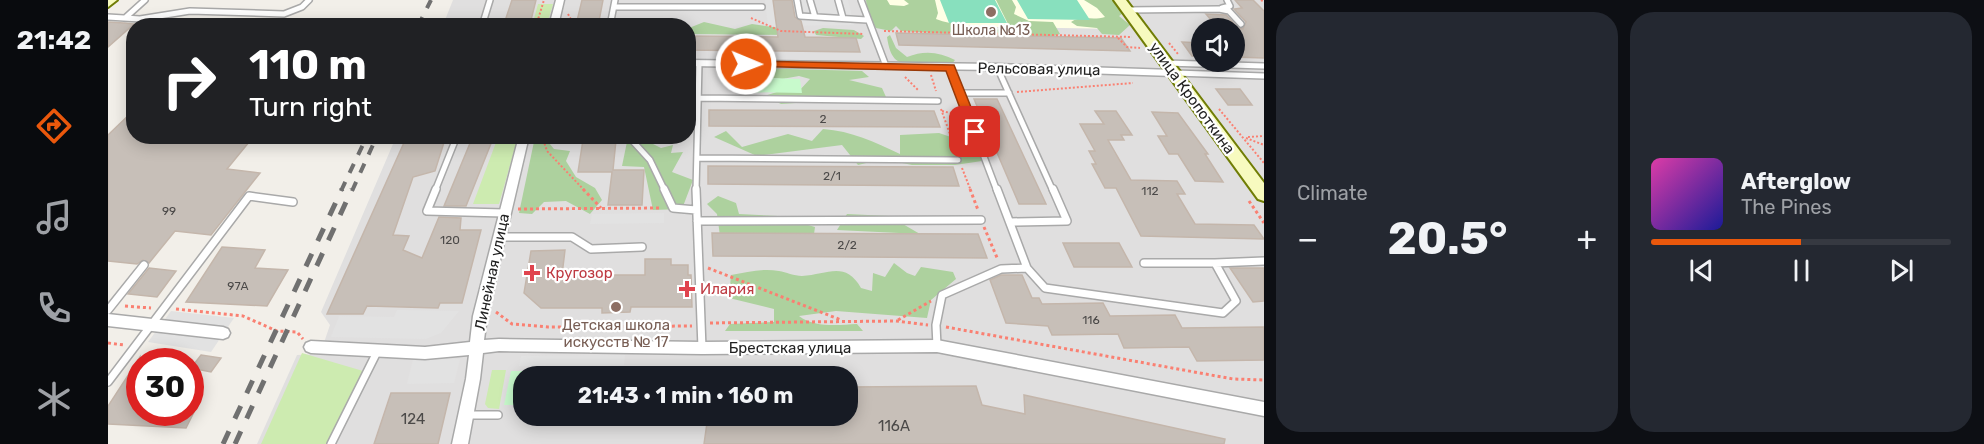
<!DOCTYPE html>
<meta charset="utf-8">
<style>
:root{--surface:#171b24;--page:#242831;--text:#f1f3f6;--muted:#9ea1a6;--line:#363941;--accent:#ea580c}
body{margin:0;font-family:Rubik,sans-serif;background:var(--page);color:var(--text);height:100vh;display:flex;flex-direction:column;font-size:22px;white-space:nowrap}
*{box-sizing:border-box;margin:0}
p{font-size:20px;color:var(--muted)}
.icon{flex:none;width:33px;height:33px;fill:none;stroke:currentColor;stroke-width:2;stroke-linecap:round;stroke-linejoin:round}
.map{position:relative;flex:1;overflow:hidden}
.panel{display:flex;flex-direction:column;gap:12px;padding:12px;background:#0d0f14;width:720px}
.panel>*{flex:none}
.top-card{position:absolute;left:18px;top:18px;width:570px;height:126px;border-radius:24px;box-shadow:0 3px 15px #0003;background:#202124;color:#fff;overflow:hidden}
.tools{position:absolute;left:1083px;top:18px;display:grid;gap:12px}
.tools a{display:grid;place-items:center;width:54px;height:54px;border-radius:50%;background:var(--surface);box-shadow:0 3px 15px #0003;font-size:30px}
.speed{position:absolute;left:18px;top:348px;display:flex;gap:12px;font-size:30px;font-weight:700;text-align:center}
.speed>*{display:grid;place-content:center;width:78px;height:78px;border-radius:50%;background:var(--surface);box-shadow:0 3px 15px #0003;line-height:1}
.speed .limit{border:9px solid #d22;background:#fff;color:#111}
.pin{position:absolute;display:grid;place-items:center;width:51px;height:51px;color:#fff;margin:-26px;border-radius:12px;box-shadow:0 3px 9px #0006}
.me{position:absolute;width:66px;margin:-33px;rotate:91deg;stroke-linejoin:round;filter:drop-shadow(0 0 4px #0008)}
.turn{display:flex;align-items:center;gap:21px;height:126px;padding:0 24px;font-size:27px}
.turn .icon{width:78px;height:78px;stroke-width:2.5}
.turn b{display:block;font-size:42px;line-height:51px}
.big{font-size:45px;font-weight:700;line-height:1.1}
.panel .tile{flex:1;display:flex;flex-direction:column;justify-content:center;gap:9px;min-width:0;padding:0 21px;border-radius:24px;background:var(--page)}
.song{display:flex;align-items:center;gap:18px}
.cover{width:72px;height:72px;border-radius:9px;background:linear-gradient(135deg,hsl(320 70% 55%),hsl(240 70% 35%))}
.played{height:6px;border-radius:3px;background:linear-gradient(90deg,var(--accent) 50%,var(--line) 50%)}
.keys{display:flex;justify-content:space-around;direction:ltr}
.heat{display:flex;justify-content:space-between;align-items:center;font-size:33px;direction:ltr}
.panel .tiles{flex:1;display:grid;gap:12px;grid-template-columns:repeat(2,1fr)}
.trip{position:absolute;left:405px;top:366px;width:345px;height:60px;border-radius:24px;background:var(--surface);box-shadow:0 3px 15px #0003;font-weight:700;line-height:60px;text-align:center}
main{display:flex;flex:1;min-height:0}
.tabs{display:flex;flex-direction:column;width:108px;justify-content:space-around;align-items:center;background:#090b0e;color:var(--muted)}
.tabs .icon{width:42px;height:42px}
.tabs .active{color:var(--accent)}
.tabs b{font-size:27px;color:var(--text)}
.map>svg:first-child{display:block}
</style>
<main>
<nav class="tabs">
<b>21:42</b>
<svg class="icon active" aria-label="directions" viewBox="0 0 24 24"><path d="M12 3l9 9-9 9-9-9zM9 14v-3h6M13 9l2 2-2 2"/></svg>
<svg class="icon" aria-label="music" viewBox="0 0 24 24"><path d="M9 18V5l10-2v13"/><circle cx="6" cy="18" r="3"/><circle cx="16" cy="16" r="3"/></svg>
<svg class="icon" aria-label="phone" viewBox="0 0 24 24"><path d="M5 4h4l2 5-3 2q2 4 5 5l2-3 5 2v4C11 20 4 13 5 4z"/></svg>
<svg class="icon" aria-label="climate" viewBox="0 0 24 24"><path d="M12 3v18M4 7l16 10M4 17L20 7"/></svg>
</nav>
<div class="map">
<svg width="1156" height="444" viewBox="0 0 1156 444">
<rect width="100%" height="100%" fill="#f2efe9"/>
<path fill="#e0dfdf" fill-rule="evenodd" d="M345 0H1156V444H149L189 355 212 354 222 325 213 312 288 137 580 136V26L335 25ZM1094 28H1126V62H1094ZM416 376H740V416H416Z"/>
<path fill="#ffffe5" d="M761 0H993L1014 29 769 25Z"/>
<path fill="#cdebb0" d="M430 4H445L439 25 424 26Z
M390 137H410L391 204H365Z
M194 353 255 371 259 376 226 444H153Z
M384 370H398L391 409 380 408 377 404Z"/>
<path fill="#add19e" d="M758 0H779L782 5 796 6 801 4 796 0H827L830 13 828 19C845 26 863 23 879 30L870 33 845 30 841 34 793 31 788 26 783 31 768 28 760 17Z
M888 0H904L908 7 906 14 921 21 945 22 952 34 943 37 883 35 884 31 892 29V25L900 24Z
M976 0H1008L1018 11 1011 16 1022 25 1011 35 994 34 989 28 969 26 963 22C973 15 985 21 997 17L989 8Z
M596 22 627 29 644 24 672 28 684 35 581 34V28Z
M715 28 746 30 756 36 753 39 708 35 706 31Z
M782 35 788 48 799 57C816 50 832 52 847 60L843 65C837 64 830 62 824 62 797 62 784 71 779 37Z
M646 68 754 71 761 77 741 80 774 88 778 97 673 104 656 96 669 92H690L702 79 691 76 674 79 645 75Z
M715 129C744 131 766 142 792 154V135L831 133 849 139 862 137 874 161 847 165H804L775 159 750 165 734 145 649 156 606 137 618 131 634 147 680 134 704 141Z
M427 137H441V143L446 149 462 151 458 161 468 177 487 188 494 200 482 214 458 201 436 202 424 214 411 213Z
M520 137H538L537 140 553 148 565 145 563 153 575 152 564 172 585 180 574 209 545 210 536 167 514 166Z
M610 196 628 203 631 214 670 216 707 227 706 234 612 236 609 214 599 204Z
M739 214 781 216 812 234 729 230Z
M786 263 799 273 807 276 813 267 845 272 848 279 823 300 819 318 728 311 691 316C706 328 731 325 749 324L755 331H617L622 324 666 322V309L621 298 623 275C639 272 655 268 671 271 678 272 686 276 694 276 719 275 737 260 753 288L764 291 765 273 777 277Z"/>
<path fill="#c8facc" d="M631 77 692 79 694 93 631 92Z
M403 371H417L410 405H396Z"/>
<path fill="#88e0be" d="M832 0H887L899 23H841Z
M909 0H969L982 20 920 19Z"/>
<path fill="#e2e2e2" d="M657 0H740L746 25 660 26Z
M556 213V223L482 224 484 214Z
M289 310 351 311 333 333 318 339 223 337 231 316 286 317Z
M63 311 126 318 103 352 40 342Z
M517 355 516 365 411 366 413 356Z
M352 359 346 383 299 384 305 360Z"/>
<path fill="#c7bfb8" stroke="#c4b6ab" stroke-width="1.5" d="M404 0H428L422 24H396Z
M474 0H495L491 21H469Z
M665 0H684L687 17 693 21 697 37 748 38 752 52 580 50V36L670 37Z
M1127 0H1145L1156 11V58L1126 57V28H1110L1098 14 1118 15 1130 28 1135 29 1138 22 1126 9 1134 8Z
M0 22 16 23 26 24 0 47Z
M788 33 1013 38 1022 51 791 45Z
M1074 42 1094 43V57L1084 56Z
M1108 89H1132L1144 105H1120Z
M866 99H889L938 204H911Z
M26 110V136H146L119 169 152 173 103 235 67 231 41 263 35 260 29 264 0 261V135Z
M601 110 826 111 832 127 601 126Z
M987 111H1008L1024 135H1013L1016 140H1000L1023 180 1069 181 1077 194H1069L1087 224 1146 225 1156 239 1033 236 1008 188H997L984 164H988L981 151H987L972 124H996Z
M1044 112 1070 113 1100 154H1097L1115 182 1087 181 1070 154H1061L1050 136H1059Z
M299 136H338L327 171 305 177 285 235 301 236 295 250 314 258 331 217 353 218 352 230H373L354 303H332L330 308 259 306 255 314H219Z
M365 136H386L358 206H336Z
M475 140H508L505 170H536L534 205H500L504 172H470Z
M600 166 845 167 851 186 600 184Z
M604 233 870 234 879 258 605 256Z
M955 243H1011L1024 267H966Z
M114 247 157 250 147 268 180 270 159 306 78 302Z
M457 250 454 275H537V259H563V265H580V275H583L584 307H523L522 312 494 313V308H433L416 293 423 251Z
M41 268 68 271 49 297 20 294Z
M1122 268H1156V301L1145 302Z
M893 275H914L924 298H931L934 304 995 303 1002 316 1067 315 1074 328 1156 327V360L1089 361 1081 347 1016 348 1010 334 944 335 940 326 898 323 882 280Z
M93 355 113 358 103 372 83 368Z
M32 357V412H86L78 428 0 424V406Z
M868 386 874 405 917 414 916 395 1117 439 1116 444H596L600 416H740V387Z
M283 393H342L330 444H266Z"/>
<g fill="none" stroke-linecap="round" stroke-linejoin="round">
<g stroke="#a9a9a9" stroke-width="8">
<path id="service-far1" d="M689 0 692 16 759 20
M702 0 707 17
M730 0 735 18
M753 0 778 66
M506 7H654
M1114 8 1122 6 1119 0
M1019 10 1111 9 1121 11 1133 24
M0 17 32 19 82 11 176 14 194 7 201 0
M17 18 37 0
M374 26 382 0
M502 26 507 0
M1058 63 1156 66
M842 67 889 191
M889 67 945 191
M1067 73 1156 76
M852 93H901
M590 98 830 101
M520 136 542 160 557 191
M590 158 850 160
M327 191 349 136
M588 191 591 63"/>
</g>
<g stroke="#a9a9a9" stroke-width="10">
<path id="service" d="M328 189 319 211 396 213
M556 189 565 208 588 210
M588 189 594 348
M889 189 919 268 937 288 1115 313 1128 301 1107 263 1156 261
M589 221 873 220
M903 222 959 221 945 189
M391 237H464L483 249 534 247
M1036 263H1107
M0 310 36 265
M829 346 828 325 834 295 893 269 919 268
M0 382 141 196 185 202
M359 415H390
M223 444 269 352"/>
</g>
<g stroke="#a9a9a9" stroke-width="3">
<path id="minor" d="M448 0H456L450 26H441Z
M580 60 889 64 1065 70 1070 73 1065 76 889 70 580 66Z
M411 136H421L379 316 376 340 391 339 594 342 829 340 1156 402V416L829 352 594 354 391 351 375 353 372 379 360 444H344L358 379 361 355 317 359 203 353 198 351 196 347 198 343 203 341 317 347 362 342 365 316Z
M0 314 115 327 120 329 122 333 120 337 115 339 0 326Z"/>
</g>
<g stroke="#707d05" stroke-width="4">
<path id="secondary" d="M0 0H9L0 7Z
M1006 0H1018L1156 183V201L1150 199Z"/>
</g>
<path stroke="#fa8072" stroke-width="2" stroke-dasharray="2 2" stroke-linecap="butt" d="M1153 0 1156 2
M460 14 466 25 473 26
M643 18 673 31 756 34
M428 26 436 0
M776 31 1024 37
M1010 38 1019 47 1032 48
M1061 43 1070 54
M823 75 828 91
M797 77 811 91
M909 92 1025 83
M833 109 848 151
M1111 109 1156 163
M834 111 851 115
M434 136 439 151 477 191
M1140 137 1156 136
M1138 138 1156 145
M854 168 863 191"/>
<path stroke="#fa8072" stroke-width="3" stroke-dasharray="3 3" stroke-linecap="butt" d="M475 189 493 208
M862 189 870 210
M1141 201 1156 223
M410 209 554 208
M876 227 890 260
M600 268 733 320
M17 306 43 308
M68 309 135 316 169 331 189 332 195 339
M388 312 404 324 440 327 584 326
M790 320 823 301
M602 323 788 321 820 325
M838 327 1125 379 1156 380
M0 343 16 345"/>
<use href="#service-far1" stroke="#fff" stroke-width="5"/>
<use href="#service" stroke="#fff" stroke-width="7"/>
<use href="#minor" fill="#fff" fill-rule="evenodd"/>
<use href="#secondary" fill="#f7fabf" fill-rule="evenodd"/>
<path stroke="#707070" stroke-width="4" stroke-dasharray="10 10" stroke-linecap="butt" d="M310 26 323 0
M233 191 259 136
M244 191 269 136"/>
<path stroke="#707070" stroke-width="5" stroke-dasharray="14 14" stroke-linecap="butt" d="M115 444 234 189
M127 444 244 189"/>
</g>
<path fill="#ea580c" stroke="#983908" stroke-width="1.5" d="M638 61 846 65 873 132 867 136 861 132 838 71 635 66 633 64Z"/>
<g fill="#8d6e63" stroke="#fff" stroke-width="2">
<circle cx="883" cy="12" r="6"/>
<circle cx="508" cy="307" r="6"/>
</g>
<g fill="#e0444e" stroke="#fff" stroke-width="2">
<path d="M421 264h6v6h6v6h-6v6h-6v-6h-6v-6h6z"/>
<path d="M576 280h6v6h6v6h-6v6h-6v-6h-6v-6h6z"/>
</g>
<g text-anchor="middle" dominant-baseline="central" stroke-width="4.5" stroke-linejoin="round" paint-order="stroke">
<g font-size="12" fill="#4b4948">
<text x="715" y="119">2</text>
<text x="724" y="176">2/1</text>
<text x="1042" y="191">112</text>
<text x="61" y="211">99</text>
<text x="342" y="240">120</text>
<text x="739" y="245">2/2</text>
<text x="130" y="286">97А</text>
<text x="983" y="320">116</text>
</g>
<g font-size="14" fill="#785e54" stroke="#fff">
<text x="883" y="30">Школа №13</text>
</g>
<g font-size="15" fill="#222" stroke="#fff">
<text transform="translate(931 69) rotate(1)">Рельсовая улица</text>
<text transform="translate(1084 98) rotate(54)">улица Кропоткина</text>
<text transform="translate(384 272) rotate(-78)">Линейная улица</text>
<text x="682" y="348">Брестская улица</text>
</g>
<g font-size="15" fill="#be3a42" stroke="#fff" text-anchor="start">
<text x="438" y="273">Кругозор</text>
<text x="592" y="289">Илария</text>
</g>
<g font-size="15" fill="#785e54" stroke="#fff">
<text x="508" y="325">Детская школа<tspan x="508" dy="17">искусств № 17</tspan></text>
</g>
<g font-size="15" fill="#4b4948">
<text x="305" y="419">124</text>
<text x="786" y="426">116А</text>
</g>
</g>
</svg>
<div class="tools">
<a><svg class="icon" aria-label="sound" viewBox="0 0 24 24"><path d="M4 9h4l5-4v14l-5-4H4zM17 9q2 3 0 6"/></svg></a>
</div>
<div class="speed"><div class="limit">30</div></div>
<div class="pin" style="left:867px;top:132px;background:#d93025"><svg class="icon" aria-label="arrive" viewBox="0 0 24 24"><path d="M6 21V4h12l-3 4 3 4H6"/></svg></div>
<svg class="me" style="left:638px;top:64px" viewBox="-20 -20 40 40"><circle r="17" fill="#ea580c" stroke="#fff" stroke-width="3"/><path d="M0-11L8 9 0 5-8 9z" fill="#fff"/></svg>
<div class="trip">21:43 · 1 min · 160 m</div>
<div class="top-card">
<div class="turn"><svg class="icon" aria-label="right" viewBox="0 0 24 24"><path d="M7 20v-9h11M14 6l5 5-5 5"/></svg><div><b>110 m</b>Turn right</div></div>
</div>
</div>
<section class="panel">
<div class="tiles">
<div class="tile"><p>Climate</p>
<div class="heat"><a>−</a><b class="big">20.5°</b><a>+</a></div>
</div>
<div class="tile">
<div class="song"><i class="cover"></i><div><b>Afterglow</b><p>The Pines</p></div></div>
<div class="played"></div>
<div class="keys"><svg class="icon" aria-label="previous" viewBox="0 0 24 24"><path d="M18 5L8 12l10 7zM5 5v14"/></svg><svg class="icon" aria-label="pause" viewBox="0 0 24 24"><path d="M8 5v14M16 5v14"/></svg><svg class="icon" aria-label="next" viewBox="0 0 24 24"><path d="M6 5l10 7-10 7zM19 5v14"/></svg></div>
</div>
</div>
</section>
</main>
